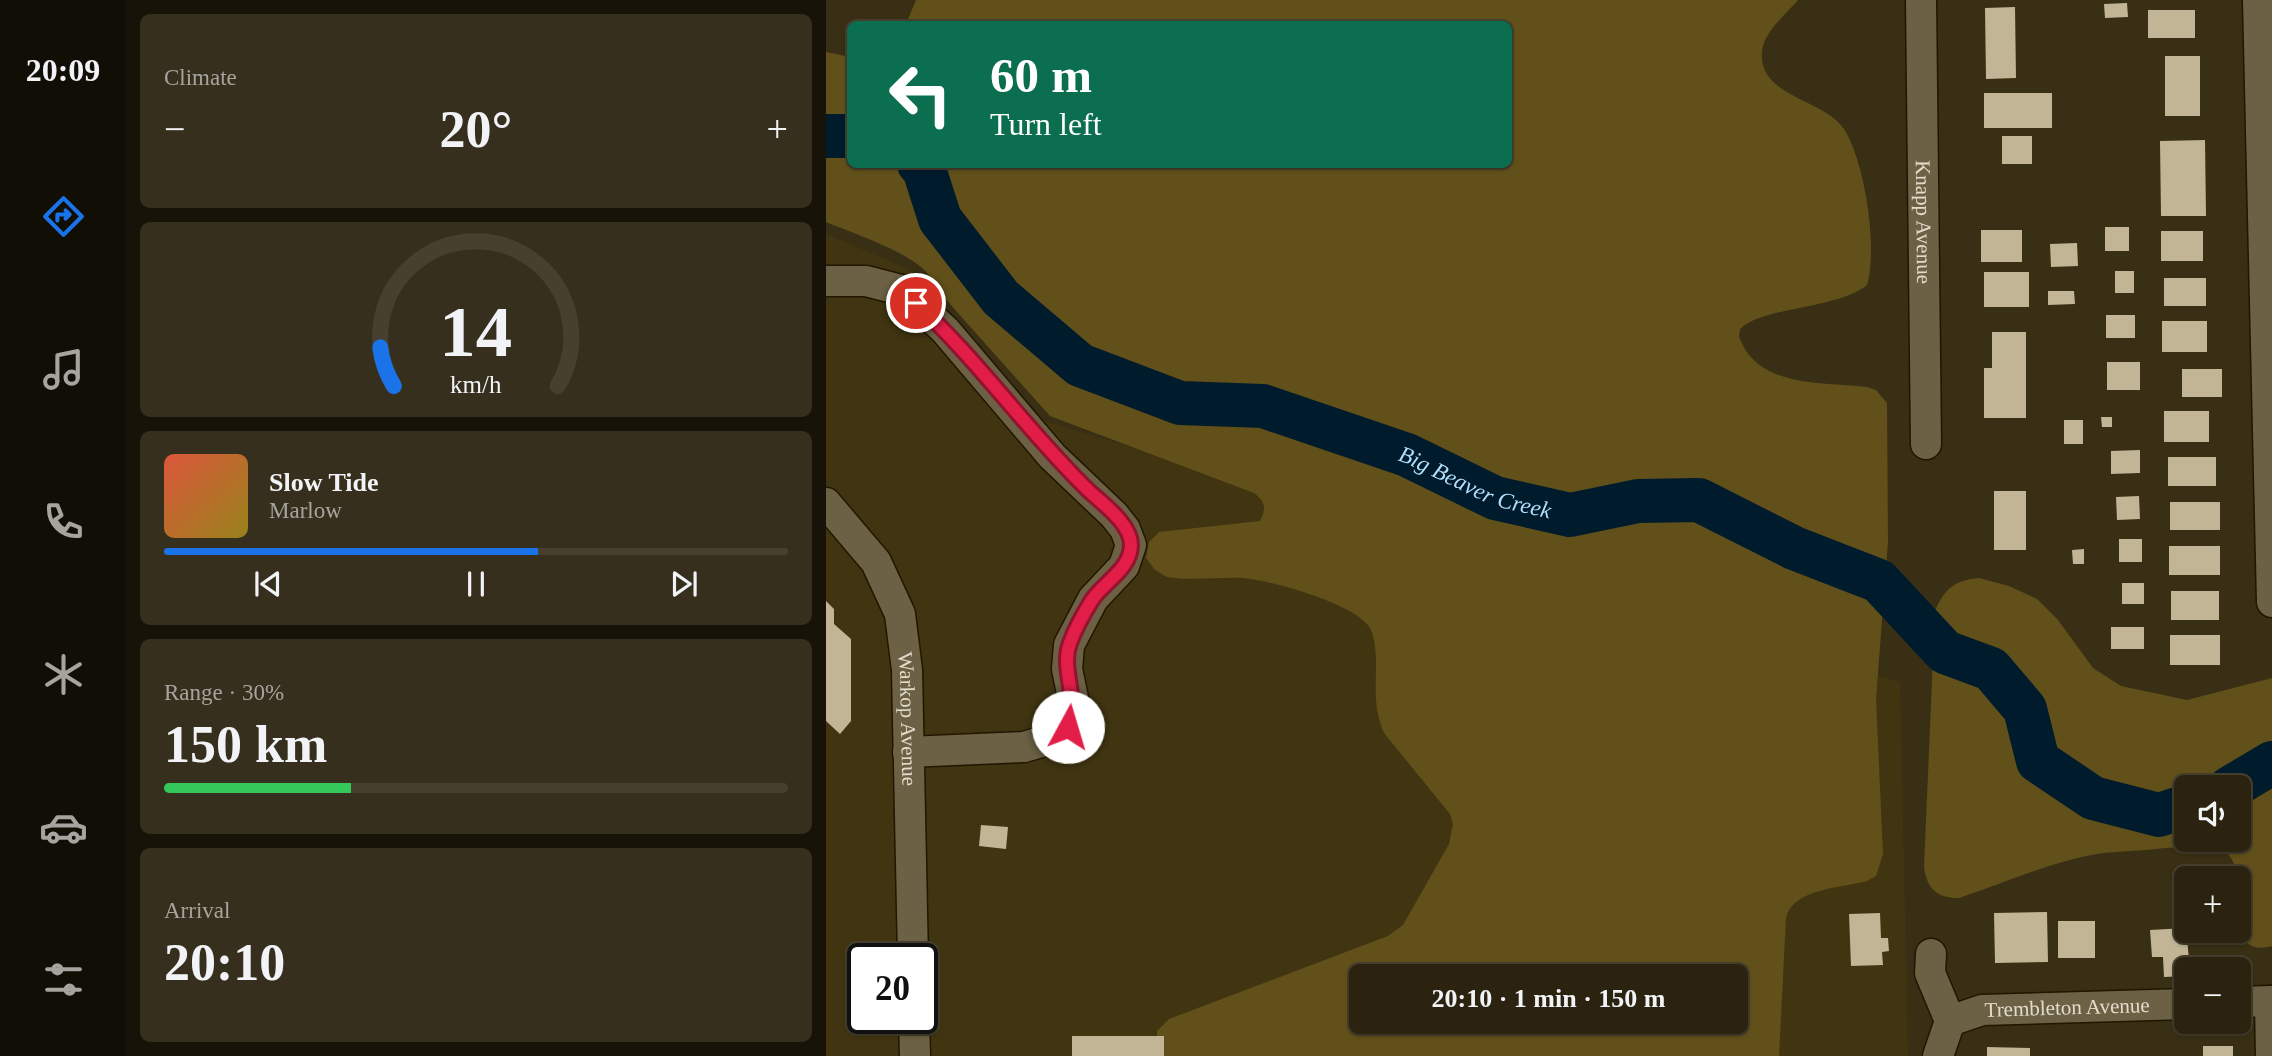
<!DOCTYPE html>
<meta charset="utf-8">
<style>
:root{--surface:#2b230f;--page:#372f1d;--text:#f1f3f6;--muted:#a6a49e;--line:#47402f;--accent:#1a73e8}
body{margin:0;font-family:"Times New Roman",serif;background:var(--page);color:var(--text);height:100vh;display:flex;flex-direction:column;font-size:26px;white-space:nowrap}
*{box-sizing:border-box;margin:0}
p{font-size:23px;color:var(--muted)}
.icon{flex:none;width:38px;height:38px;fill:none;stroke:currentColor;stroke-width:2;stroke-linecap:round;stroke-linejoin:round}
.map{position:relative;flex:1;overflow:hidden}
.drawer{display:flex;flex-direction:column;gap:14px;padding:14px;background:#181308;width:700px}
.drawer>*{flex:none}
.banner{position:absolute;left:21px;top:21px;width:665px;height:147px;border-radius:10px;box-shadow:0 2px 5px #0004,0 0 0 2px var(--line);background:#0b6e4f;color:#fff;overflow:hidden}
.fabs{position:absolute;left:1348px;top:775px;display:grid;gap:14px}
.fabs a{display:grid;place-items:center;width:77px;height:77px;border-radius:10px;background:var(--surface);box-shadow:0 2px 5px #0004,0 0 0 2px var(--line);font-size:35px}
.speed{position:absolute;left:21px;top:943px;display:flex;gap:14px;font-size:35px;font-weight:700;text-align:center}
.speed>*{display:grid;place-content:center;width:91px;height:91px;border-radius:50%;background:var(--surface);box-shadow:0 2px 5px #0004,0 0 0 2px var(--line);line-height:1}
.speed .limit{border:4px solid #111;border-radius:10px;background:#fff;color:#111}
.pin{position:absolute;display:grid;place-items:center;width:60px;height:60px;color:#fff;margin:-30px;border:4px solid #fff;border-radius:50%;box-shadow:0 2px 7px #0007}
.me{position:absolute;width:77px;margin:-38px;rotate:6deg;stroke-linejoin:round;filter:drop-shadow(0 0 5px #0008)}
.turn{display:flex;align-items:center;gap:24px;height:147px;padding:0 28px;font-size:32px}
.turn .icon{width:91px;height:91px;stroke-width:2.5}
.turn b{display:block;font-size:49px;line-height:60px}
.big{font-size:52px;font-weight:600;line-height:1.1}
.drawer .tile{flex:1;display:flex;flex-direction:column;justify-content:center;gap:10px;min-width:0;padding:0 24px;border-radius:10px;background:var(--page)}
.drawer .dial{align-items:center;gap:0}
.dial svg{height:182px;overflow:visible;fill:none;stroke:var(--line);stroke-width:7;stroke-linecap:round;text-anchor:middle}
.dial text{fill:var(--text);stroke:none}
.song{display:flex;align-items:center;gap:21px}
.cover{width:84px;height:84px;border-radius:10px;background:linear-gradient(135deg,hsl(10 70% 55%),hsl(50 70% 35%))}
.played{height:7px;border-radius:4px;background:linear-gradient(90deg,var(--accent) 60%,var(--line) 60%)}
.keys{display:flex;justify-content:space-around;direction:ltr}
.heat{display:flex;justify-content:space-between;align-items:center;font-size:38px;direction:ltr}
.charge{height:10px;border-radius:5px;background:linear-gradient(90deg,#34c759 30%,var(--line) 0)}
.trip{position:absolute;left:523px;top:964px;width:399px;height:70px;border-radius:10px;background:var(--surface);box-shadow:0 2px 5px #0004,0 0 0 2px var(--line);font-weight:600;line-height:70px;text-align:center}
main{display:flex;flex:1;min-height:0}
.dock{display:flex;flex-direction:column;width:126px;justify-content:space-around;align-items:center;background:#110e06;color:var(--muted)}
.dock .icon{width:49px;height:49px}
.dock .on{color:var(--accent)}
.dock b{font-size:32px;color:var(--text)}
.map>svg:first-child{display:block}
</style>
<main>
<nav class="dock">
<b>20:09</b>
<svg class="icon on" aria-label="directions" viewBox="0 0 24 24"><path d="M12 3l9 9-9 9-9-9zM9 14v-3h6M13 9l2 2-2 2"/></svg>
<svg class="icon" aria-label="music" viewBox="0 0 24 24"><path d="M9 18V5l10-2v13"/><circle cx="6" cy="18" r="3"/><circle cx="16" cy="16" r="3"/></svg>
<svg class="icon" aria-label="phone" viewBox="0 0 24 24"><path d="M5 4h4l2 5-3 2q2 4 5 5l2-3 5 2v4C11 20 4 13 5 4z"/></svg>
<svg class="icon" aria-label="climate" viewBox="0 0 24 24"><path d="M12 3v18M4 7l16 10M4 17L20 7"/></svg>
<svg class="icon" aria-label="car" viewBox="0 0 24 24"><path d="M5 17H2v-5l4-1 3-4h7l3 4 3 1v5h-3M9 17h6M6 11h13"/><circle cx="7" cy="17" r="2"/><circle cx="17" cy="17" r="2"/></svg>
<svg class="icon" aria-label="filters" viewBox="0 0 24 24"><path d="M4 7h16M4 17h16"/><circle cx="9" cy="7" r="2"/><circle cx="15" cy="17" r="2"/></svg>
</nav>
<section class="drawer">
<div class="tile"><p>Climate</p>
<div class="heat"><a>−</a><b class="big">20°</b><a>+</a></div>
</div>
<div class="tile dial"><svg viewBox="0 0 100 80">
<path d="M14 69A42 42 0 1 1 86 69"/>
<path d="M14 69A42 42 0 0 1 8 52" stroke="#1a73e8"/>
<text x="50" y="56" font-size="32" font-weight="700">14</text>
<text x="50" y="72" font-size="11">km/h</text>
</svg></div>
<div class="tile">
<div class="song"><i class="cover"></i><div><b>Slow Tide</b><p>Marlow</p></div></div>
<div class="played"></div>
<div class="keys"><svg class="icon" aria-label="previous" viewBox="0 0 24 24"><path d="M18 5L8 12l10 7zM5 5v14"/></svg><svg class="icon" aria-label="pause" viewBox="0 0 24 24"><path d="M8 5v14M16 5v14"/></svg><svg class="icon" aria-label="next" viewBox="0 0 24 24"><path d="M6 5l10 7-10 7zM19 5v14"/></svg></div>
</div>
<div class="tile"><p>Range · 30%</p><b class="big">150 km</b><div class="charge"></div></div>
<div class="tile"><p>Arrival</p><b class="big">20:10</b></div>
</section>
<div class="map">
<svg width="1446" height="1056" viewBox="0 0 1446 1056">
<rect width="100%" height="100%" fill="#392f14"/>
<path fill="#413511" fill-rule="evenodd" d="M0 234 83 269 216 420 1074 682 1082 1056H0ZM37 959H96V1018H37ZM536 976H910V1022H536Z"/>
<path fill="#62501a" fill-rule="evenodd" d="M90 0H972C960 14 937 33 936 52 932 97 998 99 1018 129 1039 162 1052 248 1041 285 1009 310 937 306 914 329L913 336C930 388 996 382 1041 387L1050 390 1061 403 1062 542 1050 699 1057 854 1050 876 1041 881C1016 888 967 888 960 918L953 1056H331V1031L343 1019 562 936 577 925 623 844 627 824 624 814 558 733C542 698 556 665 546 632 537 605 444 580 416 578 391 577 366 581 341 577L329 570 320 558 323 542 333 532 434 521C441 509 439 501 428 493L224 416 107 285C105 258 23 232 0 222V52L24 57V164H682V24H80ZM536 976H910V1022H536Z
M1153 578 1183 586 1211 599 1232 620 1267 668 1295 686 1361 700 1446 678V946C1388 962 1432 860 1394 850 1374 845 1351 847 1330 849 1311 851 1290 851 1271 854 1224 862 1178 883 1133 898 1111 898 1101 889 1098 867L1109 611C1118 589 1129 580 1153 578ZM1360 788H1412V840H1360Z"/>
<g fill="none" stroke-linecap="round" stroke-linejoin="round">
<g stroke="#001b2c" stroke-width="44">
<path d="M0 136H24"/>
<path id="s1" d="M93 164 98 169 114 219 175 298 254 365 354 403 437 406 581 455 669 498 744 515 812 501 873 500 968 548 1053 581 1119 652 1165 669 1199 709 1212 761 1267 798 1333 815 1360 806"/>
<path d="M1404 788 1446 763"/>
</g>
</g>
<path fill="#c1b596" d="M1301 3 1302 17 1279 18 1278 4Z
M1189 7 1190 78 1160 79 1159 8Z
M1322 10H1369V38H1322Z
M1339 56H1374V116H1339Z
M1158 93H1226V128H1158Z
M1176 136H1206V164H1176Z
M1379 140 1380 216H1335L1334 141Z
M1279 227H1303V251H1279Z
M1155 230H1196V262H1155Z
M1335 231H1377V261H1335Z
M1251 243 1252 266 1225 267 1224 244Z
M1289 271H1308V293H1289Z
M1158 272H1203V307H1158Z
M1338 278H1380V306H1338Z
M1222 291H1248L1249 304 1222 305Z
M1280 315H1309V338H1280Z
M1336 321H1381V352H1336Z
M1166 332H1200V418H1158V368H1166Z
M1281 362H1314V390H1281Z
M1356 369H1396V397H1356Z
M1338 411H1383V442H1338Z
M1275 417H1286V427H1276Z
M1238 420H1257V444H1238Z
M1314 450V473L1285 474V451Z
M1342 457H1390V486H1342Z
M1168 491H1200V550H1168Z
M1313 496 1314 519 1291 520 1290 497Z
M1344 502H1394V530H1344Z
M1293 539H1316V562H1293Z
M1343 546H1394V575H1343Z
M1258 549V564H1247L1246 550Z
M1296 583H1318V604H1296Z
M1345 591H1393V620H1345Z
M0 601 8 609V624L25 639V721L14 734 0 721Z
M1285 627H1318V649H1285Z
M1344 635H1394V665H1344Z
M155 825 182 827 180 849 153 846Z
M1221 912 1222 962 1169 963 1168 913Z
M1054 913 1055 938H1062L1063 951 1056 952 1057 965 1025 966 1023 914Z
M1232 921H1269V958H1232Z
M1360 928 1364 970H1360V976L1338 977 1337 957H1326L1324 930Z
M246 1036H338V1056H246Z
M1377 1046H1407V1056H1377Z
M1161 1047 1204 1048V1056H1161Z"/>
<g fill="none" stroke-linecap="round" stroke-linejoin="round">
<g stroke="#201700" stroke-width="33">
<g id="minor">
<path id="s2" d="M1095 0 1100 444"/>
<path d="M1432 0 1446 602"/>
<path d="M0 281H40L75 290 119 330 226 456 288 515 299 529 305 545 298 566 267 599 243 645 241 669 248 703 242 727 232 737 198 747 82 752"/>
<path id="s3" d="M0 503 50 562 74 614 81 670 87 959"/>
<path d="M1105 954 1104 973 1124 1021 1112 1056"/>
<path d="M1444 1001 1445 1056"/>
<path d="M1412 1002 1446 1001"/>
<path d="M88 1018 89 1056"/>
<path id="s4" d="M1124 1021 1156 1010 1360 1004"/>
</g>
</g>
<use href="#minor" stroke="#6c6144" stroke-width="30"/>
</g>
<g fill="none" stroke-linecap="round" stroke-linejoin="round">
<g stroke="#92132f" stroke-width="18">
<path id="route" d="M90 303C153 361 202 432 263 491 277 504 305 524 305 545 305 569 277 583 266 600 258 613 249 629 244 643 234 669 253 694 242 727"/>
</g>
<use href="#route" stroke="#e11d48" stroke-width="12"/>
</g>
<g text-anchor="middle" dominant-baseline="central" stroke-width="7" stroke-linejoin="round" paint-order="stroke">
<g font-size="21" fill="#e2dccc" stroke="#1c180c">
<text stroke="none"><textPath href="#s2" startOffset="222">Knapp Avenue</textPath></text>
<text stroke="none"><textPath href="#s3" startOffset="240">Warkop Avenue</textPath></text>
<text stroke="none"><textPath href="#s4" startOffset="119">Trembleton Avenue</textPath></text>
</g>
<g font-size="23" font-style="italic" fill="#b1dffc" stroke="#1c180c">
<text stroke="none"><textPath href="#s1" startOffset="679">Big Beaver Creek</textPath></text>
</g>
</g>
</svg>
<div class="fabs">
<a><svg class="icon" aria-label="sound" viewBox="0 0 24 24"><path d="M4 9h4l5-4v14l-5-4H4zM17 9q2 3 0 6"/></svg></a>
<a>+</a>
<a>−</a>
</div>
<div class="speed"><div class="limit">20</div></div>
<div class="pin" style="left:90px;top:303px;background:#d93025"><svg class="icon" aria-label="arrive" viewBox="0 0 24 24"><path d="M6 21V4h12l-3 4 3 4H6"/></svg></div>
<svg class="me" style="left:242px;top:727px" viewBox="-20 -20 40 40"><circle r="19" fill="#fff"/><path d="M0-13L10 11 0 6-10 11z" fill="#e11d48"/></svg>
<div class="trip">20:10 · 1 min · 150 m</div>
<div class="banner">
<div class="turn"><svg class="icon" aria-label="left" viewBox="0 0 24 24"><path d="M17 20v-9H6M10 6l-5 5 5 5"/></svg><div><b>60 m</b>Turn left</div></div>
</div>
</div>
</main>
